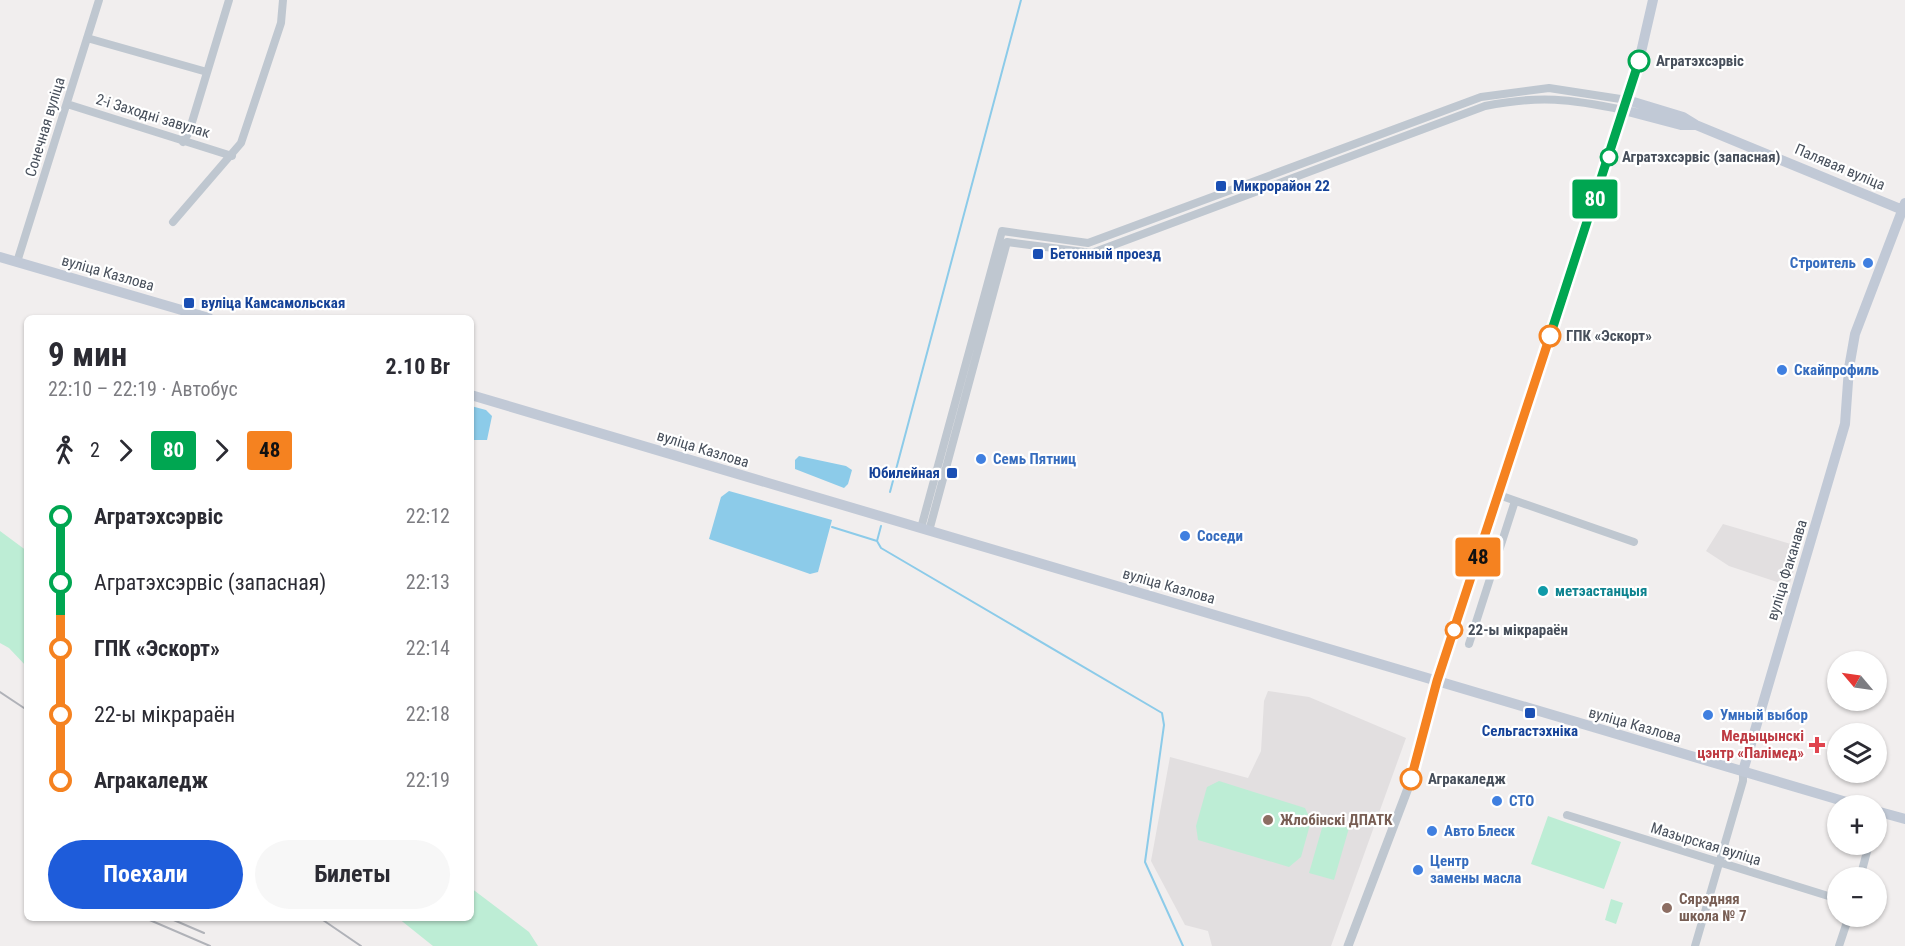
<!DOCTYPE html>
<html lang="ru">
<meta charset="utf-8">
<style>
body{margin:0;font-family:"Roboto Condensed",sans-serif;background:#f7f7f7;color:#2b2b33;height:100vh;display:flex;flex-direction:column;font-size:22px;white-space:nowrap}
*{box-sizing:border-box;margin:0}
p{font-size:20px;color:#7c7c81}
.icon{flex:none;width:33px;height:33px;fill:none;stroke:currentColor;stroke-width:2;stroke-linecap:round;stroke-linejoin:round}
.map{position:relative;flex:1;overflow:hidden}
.drawer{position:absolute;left:24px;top:315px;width:450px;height:606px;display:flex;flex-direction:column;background:#fff;border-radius:9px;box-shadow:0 2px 4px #0004}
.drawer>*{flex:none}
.badge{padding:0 12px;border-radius:4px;font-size:21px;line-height:39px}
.needle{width:39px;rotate:299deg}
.controls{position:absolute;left:1827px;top:651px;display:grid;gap:12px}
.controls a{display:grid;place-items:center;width:60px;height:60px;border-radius:50%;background:#fff;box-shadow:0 2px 4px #0004;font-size:30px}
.map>.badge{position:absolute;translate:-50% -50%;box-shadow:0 0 0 3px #fff}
.legs{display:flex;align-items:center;gap:9px;height:66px;padding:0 24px;font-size:20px}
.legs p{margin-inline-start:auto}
.overview{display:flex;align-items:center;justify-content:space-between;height:102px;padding:0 24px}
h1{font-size:33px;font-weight:700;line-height:45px}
.primary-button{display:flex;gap:12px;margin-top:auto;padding:12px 24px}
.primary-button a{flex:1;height:69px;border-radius:36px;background:#1e5cda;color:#fff;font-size:24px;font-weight:700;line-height:69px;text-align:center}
.primary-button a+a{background:#f7f7f7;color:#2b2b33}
ul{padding:0 24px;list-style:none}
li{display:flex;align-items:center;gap:21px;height:66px;font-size:22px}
li i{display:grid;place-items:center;width:9px;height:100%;margin:0 8px;background:currentColor}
li i::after{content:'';width:15px;height:15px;margin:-8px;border:4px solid;border-radius:50%;background:#fff}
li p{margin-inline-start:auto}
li:first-child i{background:linear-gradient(#0000 50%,currentColor 0)}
li:last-child i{background:linear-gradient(currentColor 50%,#0000 0)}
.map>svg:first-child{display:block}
.education{fill:#e2dfe0}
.green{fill:#bdedd5}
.water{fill:#8ccbe9}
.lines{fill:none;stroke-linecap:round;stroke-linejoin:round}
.stream{stroke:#8ccbe9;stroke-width:2}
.minor{stroke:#bfc7d0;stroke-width:8}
.tertiary{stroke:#bfc7d0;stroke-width:9}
.secondary{stroke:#c1c9d6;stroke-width:10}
.rail{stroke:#b0b2b8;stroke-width:2}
.line-1-casing{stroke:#fff;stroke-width:14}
.line-2-casing{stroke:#fff;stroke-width:14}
.line-1{stroke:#00a651;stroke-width:9}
.line-2{stroke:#f58220;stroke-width:9}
.stop-1-dot{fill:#fff;stroke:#00a651;stroke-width:3}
.transit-dot{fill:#1a4fb4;stroke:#fff;stroke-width:2}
.shop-dot{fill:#3f7fe0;stroke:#fff;stroke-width:2}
.stop-2-dot{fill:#fff;stroke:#f58220;stroke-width:3}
.culture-dot{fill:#0f9aa8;stroke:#fff;stroke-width:2}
.health-dot{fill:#e0444e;stroke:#fff;stroke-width:2}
.education-dot{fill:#8d6e63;stroke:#fff;stroke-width:2}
.labels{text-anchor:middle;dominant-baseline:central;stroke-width:4.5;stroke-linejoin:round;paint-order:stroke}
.stop-label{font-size:15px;font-weight:bold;fill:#474f5b;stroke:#fff;text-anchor:start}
.street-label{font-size:15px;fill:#474f5b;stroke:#fff}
.transit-label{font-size:15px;font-weight:bold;fill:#164399;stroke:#fff;text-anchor:start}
.shop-label{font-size:15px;font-weight:bold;fill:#366cbe;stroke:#fff;text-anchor:start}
.culture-label{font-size:15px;font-weight:bold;fill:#0d838f;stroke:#fff;text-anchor:start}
.health-label{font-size:15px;font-weight:bold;fill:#be3a42;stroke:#fff;text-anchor:end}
.education-label{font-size:15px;font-weight:bold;fill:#785e54;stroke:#fff;text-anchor:start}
</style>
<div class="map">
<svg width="1905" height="946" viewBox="0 0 1905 946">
<rect width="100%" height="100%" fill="#f1eeee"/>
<!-- education -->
<path class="education" d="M 1723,524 L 1801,547 L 1789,586 L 1729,566 L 1706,551 Z
M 1268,691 L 1309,697 L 1406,738 L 1331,946 L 1212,946 L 1208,931 L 1185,925 L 1151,861 L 1170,757 L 1248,778 L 1261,751 L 1264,701 Z"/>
<!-- green -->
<path class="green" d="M 0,531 L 27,551 L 27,667 L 9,648 L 0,643 Z
M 1219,781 L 1305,808 L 1311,821 L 1301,857 L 1289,867 L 1198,840 L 1196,826 L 1207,787 Z
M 1548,816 L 1621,842 L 1604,889 L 1531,864 Z
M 1324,821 L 1349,828 L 1334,880 L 1309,873 Z
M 471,888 L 529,932 L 538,946 L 433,946 L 398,918 L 471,918 Z
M 1611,899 L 1623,903 L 1616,924 L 1605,920 Z"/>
<!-- water -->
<path class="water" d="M 471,406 L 486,410 L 492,416 L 487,440 L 471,440 Z
M 799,456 L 846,466 L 852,470 L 848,484 L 844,488 L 795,469 L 795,460 Z
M 729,491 L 832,520 L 818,572 L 810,574 L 709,539 L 721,497 Z"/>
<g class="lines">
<!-- stream -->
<path class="stream" d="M 890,492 L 1021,0
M 881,526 L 877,541 L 881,548 L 1162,713 L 1164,725 L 1145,862 L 1183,946
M 832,527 L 877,541"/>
<!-- minor -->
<path class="minor" d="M 87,38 L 207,72
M 67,104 L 232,156
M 183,142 L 189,132 L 229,0
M 173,222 L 241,143 L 281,23 L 283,0
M 17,262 L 99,0
M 1499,495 L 1634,542
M 921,528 L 1002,231 L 1088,243 L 1481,97 L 1549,88 L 1627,100
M 929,531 L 1007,242 L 1092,253 L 1485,106 C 1540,95 1570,99 1624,110
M 1469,644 L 1515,501
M 1567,815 L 1838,899
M 1860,878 L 1869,844
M 1695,946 L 1743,781 L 1743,771
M 1839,946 L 1849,916"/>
<!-- tertiary -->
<path class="tertiary" d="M 1348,946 L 1410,783 L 1437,681"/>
<!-- secondary -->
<path class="secondary" d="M 1627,100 L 1683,117 L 1696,125 L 1905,211
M 1624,110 L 1681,125 L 1696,125
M 0,257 L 209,318
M 471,395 L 1860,806
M 1437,681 L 1619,128 L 1639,61 L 1653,0
M 1743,771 L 1845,424 L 1849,368 L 1855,334 L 1905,203
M 1876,811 L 1905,819"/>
<!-- rail -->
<path class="rail" d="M 0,692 L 27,710
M 145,918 L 210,946
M 169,918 L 204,933
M 320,918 L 361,946"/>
</g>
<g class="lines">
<defs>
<path id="line-1" d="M 1550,336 L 1639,61"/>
<path id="line-2" d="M 1411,779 L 1437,681 L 1550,336"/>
</defs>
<!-- line-1 casing -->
<use href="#line-1" class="line-1-casing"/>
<!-- line-2 casing -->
<use href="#line-2" class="line-2-casing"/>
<!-- line-1 -->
<use href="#line-1" class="line-1"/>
<!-- line-2 -->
<use href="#line-2" class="line-2"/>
</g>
<!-- markers -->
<g class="stop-1-dot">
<circle cx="1639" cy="61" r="10"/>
<circle cx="1609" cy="157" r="8"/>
</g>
<g class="transit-dot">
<rect x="1215" y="180" width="12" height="12" rx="3"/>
<rect x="1032" y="248" width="12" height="12" rx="3"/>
<rect x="183" y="297" width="12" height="12" rx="3"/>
<rect x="946" y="467" width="12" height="12" rx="3"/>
<rect x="1524" y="707" width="12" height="12" rx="3"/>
</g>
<g class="shop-dot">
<circle cx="1868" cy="263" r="6"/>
<circle cx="1782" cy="370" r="6"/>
<circle cx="981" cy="459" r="6"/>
<circle cx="1185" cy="536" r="6"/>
<circle cx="1708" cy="715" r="6"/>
<circle cx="1497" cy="801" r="6"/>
<circle cx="1432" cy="831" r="6"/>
<circle cx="1418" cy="870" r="6"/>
</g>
<g class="stop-2-dot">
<circle cx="1550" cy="336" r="10"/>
<circle cx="1454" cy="630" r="8"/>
<circle cx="1411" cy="779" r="10"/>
</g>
<circle class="culture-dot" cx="1543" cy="591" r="6"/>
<path class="health-dot" d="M1814 736h6v6h6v6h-6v6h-6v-6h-6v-6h6z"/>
<g class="education-dot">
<circle cx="1268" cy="820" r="6"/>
<circle cx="1667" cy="908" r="6"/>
</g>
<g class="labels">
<!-- stop labels -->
<g class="stop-label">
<text x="1656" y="61">Агратэхсэрвіс</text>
<text x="1622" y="157">Агратэхсэрвіс (запасная)</text>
<text x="1566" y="336">ГПК «Эскорт»</text>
<text x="1468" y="630">22-ы мікрараён</text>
<text x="1428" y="779">Агракаледж</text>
</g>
<!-- street labels -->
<g class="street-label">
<text transform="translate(153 116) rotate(17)">2-і Заходні завулак</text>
<text transform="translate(45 127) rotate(-73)">Сонечная вуліца</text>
<text transform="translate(1840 167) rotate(23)">Палявая вуліца</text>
<text transform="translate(108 273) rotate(16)">вуліца Казлова</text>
<text transform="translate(703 449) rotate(17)">вуліца Казлова</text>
<text transform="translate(1787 570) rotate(-73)">вуліца Факанава</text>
<text transform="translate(1169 586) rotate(16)">вуліца Казлова</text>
<text transform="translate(1635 725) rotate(16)">вуліца Казлова</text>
<text transform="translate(1706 844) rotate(17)">Мазырская вуліца</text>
</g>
<!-- transit labels -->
<g class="transit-label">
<text x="1233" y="186">Микрорайон 22</text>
<text x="1050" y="254">Бетонный проезд</text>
<text x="201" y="303">вуліца Камсамольская</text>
<text x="940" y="473" text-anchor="end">Юбилейная</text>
<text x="1530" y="731" text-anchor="middle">Сельгастэхніка</text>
</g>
<!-- shop labels -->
<g class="shop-label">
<text x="1856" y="263" text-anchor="end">Строитель</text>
<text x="1794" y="370">Скайпрофиль</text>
<text x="993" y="459">Семь Пятниц</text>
<text x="1197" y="536">Соседи</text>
<text x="1720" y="715">Умный выбор</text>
<text x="1509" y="801">СТО</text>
<text x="1444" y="831">Авто Блеск</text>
<text x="1430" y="861">Центр<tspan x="1430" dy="17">замены масла</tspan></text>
</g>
<!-- culture labels -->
<g class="culture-label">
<text x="1555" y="591">метэастанцыя</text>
</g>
<!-- health labels -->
<g class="health-label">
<text x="1804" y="736">Медыцынскі<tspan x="1804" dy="17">цэнтр «Палімед»</tspan></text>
</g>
<!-- education labels -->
<g class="education-label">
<text x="1280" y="820">Жлобінскі ДПАТК</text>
<text x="1679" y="899">Сярэдняя<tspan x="1679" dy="17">школа № 7</tspan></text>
</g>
</g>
</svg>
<div class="controls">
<a><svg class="needle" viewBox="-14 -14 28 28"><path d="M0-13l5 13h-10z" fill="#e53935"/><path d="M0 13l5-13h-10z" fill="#7c7c81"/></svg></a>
<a><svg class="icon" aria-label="layers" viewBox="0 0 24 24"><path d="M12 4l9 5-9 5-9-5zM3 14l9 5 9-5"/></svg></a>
<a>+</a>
<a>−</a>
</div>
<b class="badge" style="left:1595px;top:199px;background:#00a651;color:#fff">80</b>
<b class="badge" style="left:1478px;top:557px;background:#f58220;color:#111">48</b>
<section class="drawer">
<div class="overview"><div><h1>9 мин</h1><p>22:10 – 22:19 · Автобус</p></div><b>2.10 Br</b></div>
<div class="legs"><svg class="icon" aria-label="walk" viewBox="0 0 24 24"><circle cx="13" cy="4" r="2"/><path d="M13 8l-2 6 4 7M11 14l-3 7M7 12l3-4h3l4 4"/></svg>2<svg class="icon" aria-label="forward" viewBox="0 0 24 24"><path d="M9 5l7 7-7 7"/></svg><b class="badge" style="background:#00a651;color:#fff">80</b><svg class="icon" aria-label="forward" viewBox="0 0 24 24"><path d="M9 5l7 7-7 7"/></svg><b class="badge" style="background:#f58220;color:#111">48</b></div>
<ul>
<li><i style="color:#00a651"></i><b>Агратэхсэрвіс</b><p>22:12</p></li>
<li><i style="color:#00a651"></i><span>Агратэхсэрвіс (запасная)</span><p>22:13</p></li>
<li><i style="color:#f58220"></i><b>ГПК «Эскорт»</b><p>22:14</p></li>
<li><i style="color:#f58220"></i><span>22-ы мікрараён</span><p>22:18</p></li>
<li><i style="color:#f58220"></i><b>Агракаледж</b><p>22:19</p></li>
</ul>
<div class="primary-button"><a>Поехали</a><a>Билеты</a></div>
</section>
</div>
